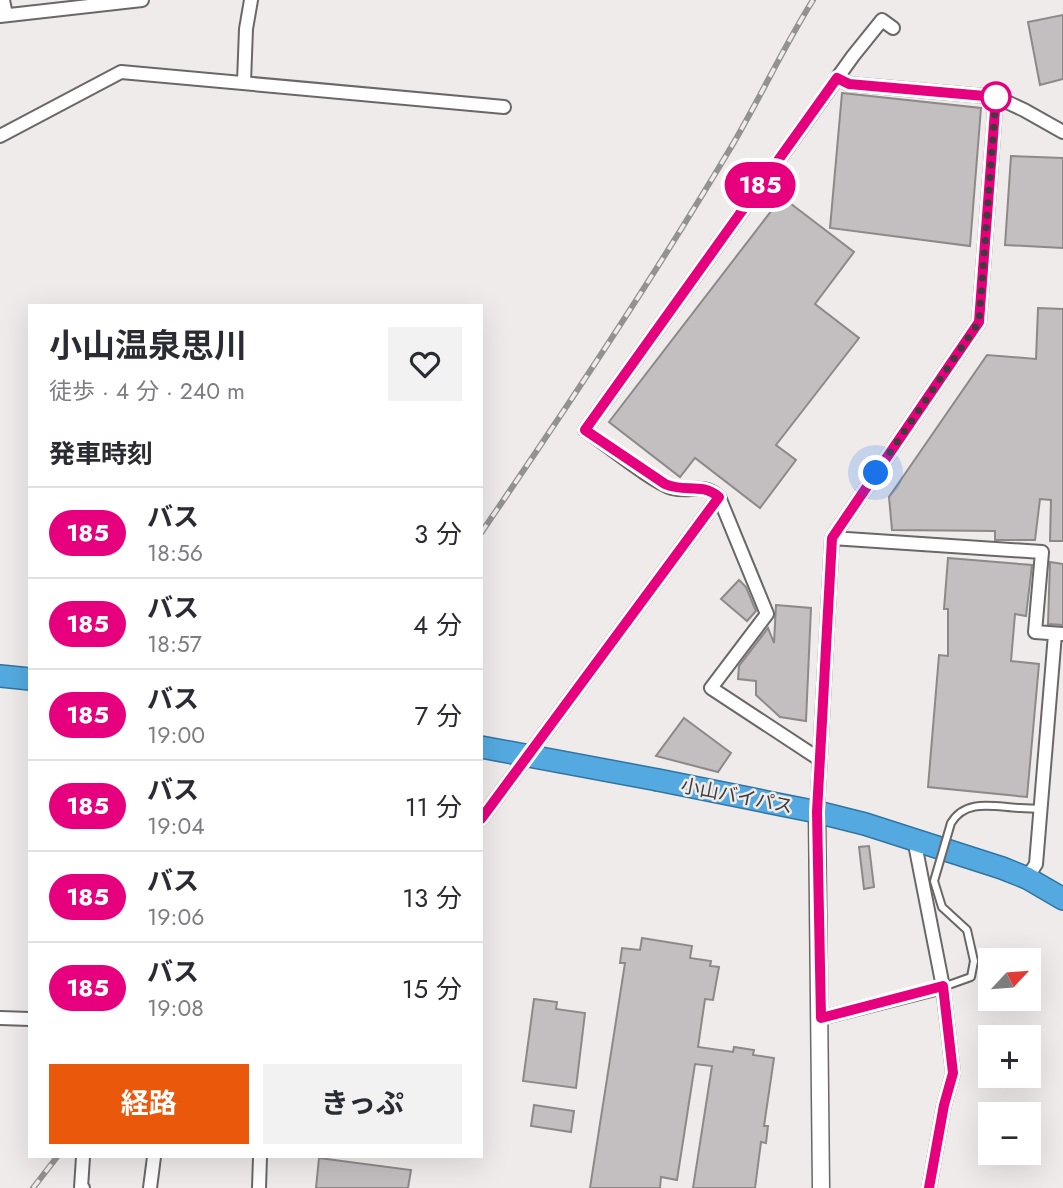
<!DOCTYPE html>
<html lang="ja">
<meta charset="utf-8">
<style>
body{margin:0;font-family:Jost,"Noto Sans JP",sans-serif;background:#f2f2f3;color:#2b2b33;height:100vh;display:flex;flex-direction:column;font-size:26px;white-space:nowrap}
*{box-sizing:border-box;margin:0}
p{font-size:23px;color:#7c7c81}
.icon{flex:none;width:38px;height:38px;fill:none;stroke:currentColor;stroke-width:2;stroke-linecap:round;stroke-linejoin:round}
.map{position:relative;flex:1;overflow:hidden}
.sheet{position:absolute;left:28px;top:304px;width:455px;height:854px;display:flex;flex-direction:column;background:#fff;border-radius:0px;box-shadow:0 7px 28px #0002}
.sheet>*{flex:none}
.badge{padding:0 14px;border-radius:23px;font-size:24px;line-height:46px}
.needle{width:46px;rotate:64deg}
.fabs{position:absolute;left:978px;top:948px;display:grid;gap:14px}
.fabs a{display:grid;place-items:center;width:63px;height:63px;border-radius:0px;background:#fff;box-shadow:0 7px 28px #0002;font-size:35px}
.you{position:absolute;width:35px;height:35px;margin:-18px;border:5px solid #fff;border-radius:50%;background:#1a73e8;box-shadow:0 0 0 10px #1a73e833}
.map>.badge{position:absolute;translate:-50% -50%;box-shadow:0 0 0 4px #fff}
h2{padding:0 21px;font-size:26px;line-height:63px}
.round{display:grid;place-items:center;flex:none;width:74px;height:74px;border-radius:0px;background:#f2f2f3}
.overview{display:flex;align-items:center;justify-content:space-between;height:119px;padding:0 21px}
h1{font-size:33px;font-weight:700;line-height:52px}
.button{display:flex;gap:14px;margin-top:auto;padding:14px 21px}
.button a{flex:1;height:80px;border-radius:0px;background:#ea580c;color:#fff;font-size:28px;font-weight:700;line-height:80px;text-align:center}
.button a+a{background:#f2f2f3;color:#2b2b33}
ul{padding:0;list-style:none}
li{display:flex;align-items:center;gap:21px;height:91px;padding:0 21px;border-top:2px solid #e1e1e2}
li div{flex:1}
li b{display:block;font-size:26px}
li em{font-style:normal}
li .badge{min-width:77px;font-weight:700;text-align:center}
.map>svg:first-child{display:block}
.building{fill:#c3bebf;stroke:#8d8989;stroke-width:2}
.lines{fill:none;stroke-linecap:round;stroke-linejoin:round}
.service-casing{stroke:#6b6767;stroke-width:10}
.minor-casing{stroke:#6b6767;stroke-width:16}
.tertiary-casing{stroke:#6b6767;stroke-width:19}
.trunk-casing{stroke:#3075a2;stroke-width:24}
.service{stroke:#fff;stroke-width:6}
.minor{stroke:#fff;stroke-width:12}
.tertiary{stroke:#fff;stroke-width:16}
.trunk{stroke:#54aae0;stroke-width:21}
.rail-casing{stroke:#949191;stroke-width:6}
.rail{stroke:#f0ebeb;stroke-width:3.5;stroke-dasharray:10;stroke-linecap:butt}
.service-bridge-casing{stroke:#6b6767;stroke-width:10;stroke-linecap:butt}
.trunk-bridge-casing{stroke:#3075a2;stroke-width:24;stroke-linecap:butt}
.service-bridge{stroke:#fff;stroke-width:6}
.trunk-bridge{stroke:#54aae0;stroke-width:21}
.line-casing{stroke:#fff;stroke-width:16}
.line{stroke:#e6007e;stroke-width:10}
.walk{stroke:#3e3c3c;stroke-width:7;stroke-dasharray:0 12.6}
.stop-dot{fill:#fff;stroke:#e6007e;stroke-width:3.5}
.labels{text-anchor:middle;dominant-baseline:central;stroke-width:5;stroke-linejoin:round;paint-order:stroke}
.street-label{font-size:19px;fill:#3e3c3c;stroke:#f0ebeb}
</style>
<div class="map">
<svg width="1063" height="1188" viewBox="0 0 1063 1188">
<rect width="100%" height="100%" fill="#f0ebeb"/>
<!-- building -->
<path class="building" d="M 1063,15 L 1063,79 L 1040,85 L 1028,22 Z
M 842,93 L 981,108 L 970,246 L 830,228 Z
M 1011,156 L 1063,158 L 1063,248 L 1005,245 Z
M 782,197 L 854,252 L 815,304 L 859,338 L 776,445 L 796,460 L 760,508 L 695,458 L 680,477 L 609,422 Z
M 1038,308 L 1063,309 L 1063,541 L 1050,541 L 1051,500 L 1040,499 L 1035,540 L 995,540 L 995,531 L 892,530 L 889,497 L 987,355 L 1036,359 Z
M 948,558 L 1032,565 L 1026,616 L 1015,614 L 1011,661 L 1039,664 L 1027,797 L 928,787 L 939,655 L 948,656 L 948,609 L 944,609 Z
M 1050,562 L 1063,564 L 1063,625 L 1048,624 Z
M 739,580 L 746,587 L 756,611 L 747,621 L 721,599 Z
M 776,605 L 811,608 L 806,721 L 780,717 L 756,695 L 756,681 L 738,679 L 739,666 L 768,628 L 774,643 Z
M 684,718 L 731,753 L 718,772 L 656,756 Z
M 869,846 L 874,887 L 864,889 L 859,847 Z
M 642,938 L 692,946 L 690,958 L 711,961 L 710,966 L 719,967 L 713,1000 L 705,999 L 698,1047 L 733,1052 L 734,1047 L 754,1050 L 753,1055 L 774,1058 L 764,1126 L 768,1126 L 766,1143 L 761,1142 L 755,1188 L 693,1188 L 712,1066 L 695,1064 L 677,1180 L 661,1177 L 660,1188 L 590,1188 L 625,963 L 620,963 L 622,948 L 640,950 Z
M 534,999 L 557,1002 L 556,1009 L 585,1013 L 576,1088 L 523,1081 Z
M 534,1105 L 574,1111 L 571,1132 L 531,1126 Z
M 319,1158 L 411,1170 L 408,1188 L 316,1188 Z"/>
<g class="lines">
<defs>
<path id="service" d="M 1020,808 L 1041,809
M 943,987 L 971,977 L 974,961"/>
<path id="minor" d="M 3,0 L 6,15
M 0,16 L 142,0
M 837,78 L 849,84 L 996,97 L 1024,110 L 1063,132
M 244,82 L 246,29 L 251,0
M 0,136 L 121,72 L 504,107
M 832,538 L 1042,552 L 1035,632 L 1063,634
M 819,759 L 711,688 L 767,614 L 719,497 C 702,482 692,493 672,488 C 652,482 605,443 585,430 L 853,56 L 882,20 L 893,28
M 817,812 L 832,538 L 979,322 L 996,97
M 481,819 L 719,497
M 914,839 L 943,987 L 953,1073 L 944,1105 L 929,1188
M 1027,878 L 1036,864 L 1055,634
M 0,1018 L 30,1019
M 821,1018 L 943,987
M 83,1157 L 81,1188 L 83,1188
M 150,1188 L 154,1157
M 259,1188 L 260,1157"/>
<path id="tertiary" d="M 817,812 L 821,1188"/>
<path id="trunk" d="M 0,676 L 30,679
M 658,780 L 817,812 L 865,824 L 1002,868 L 1027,878 L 1063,899"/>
</defs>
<!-- service casing -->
<use href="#service" class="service-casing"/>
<!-- minor casing -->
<use href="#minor" class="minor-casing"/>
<!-- tertiary casing -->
<use href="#tertiary" class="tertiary-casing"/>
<!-- trunk casing -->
<use href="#trunk" class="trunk-casing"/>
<!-- service -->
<use href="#service" class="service"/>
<!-- minor -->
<use href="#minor" class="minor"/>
<!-- tertiary -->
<use href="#tertiary" class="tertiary"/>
<!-- trunk -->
<use href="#trunk" class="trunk"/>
<defs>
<path id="rail" d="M 481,533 C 567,407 652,280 730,149 C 759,100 783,48 813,0
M 33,1188 L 57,1157"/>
</defs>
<!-- rail casing -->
<use href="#rail" class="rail-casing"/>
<!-- rail -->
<use href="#rail" class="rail"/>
<defs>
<path id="service-bridge" d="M 974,961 L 967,930 L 942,907 L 934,881 L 951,823 C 966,798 994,807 1020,808"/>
<path id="trunk-bridge" d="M 481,747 L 658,780"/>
</defs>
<!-- service-bridge casing -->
<use href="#service-bridge" class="service-bridge-casing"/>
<!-- trunk-bridge casing -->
<use href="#trunk-bridge" class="trunk-bridge-casing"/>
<!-- service-bridge -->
<use href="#service-bridge" class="service-bridge"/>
<!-- trunk-bridge -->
<use href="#trunk-bridge" class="trunk-bridge"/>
</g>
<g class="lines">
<defs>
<path id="line" d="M 481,819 L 719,497 C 701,482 685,493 665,484 L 585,430 L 837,78 L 849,84 L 996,97 L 979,322 L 832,538 L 817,812 L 821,1018 L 943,986 L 953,1073 L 944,1105 L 929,1188"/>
</defs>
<!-- line casing -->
<use href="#line" class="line-casing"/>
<!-- line -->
<use href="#line" class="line"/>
<!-- walk -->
<path class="walk" d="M 876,473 L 979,322 L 996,97"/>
</g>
<!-- markers -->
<circle class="stop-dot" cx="996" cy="97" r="14"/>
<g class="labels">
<!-- street labels -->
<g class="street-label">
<text transform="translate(737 796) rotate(11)">小山バイパス</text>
</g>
</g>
</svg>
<div class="fabs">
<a><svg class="needle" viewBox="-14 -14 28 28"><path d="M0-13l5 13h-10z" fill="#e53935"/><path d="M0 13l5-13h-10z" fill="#7c7c81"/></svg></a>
<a>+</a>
<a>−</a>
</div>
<div class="you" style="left:876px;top:473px"></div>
<b class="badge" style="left:760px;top:185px;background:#e6007e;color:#fff">185</b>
<section class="sheet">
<div class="overview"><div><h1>小山温泉思川</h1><p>徒歩 · 4 分 · 240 m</p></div><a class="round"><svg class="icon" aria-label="heart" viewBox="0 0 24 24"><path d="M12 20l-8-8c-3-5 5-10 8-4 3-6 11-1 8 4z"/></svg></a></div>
<h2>発車時刻</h2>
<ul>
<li><span class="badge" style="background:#e6007e;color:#fff">185</span><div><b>バス</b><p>18:56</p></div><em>3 分</em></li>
<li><span class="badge" style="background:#e6007e;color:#fff">185</span><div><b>バス</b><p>18:57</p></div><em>4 分</em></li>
<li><span class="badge" style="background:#e6007e;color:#fff">185</span><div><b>バス</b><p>19:00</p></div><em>7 分</em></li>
<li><span class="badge" style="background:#e6007e;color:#fff">185</span><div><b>バス</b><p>19:04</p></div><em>11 分</em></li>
<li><span class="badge" style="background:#e6007e;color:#fff">185</span><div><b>バス</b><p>19:06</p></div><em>13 分</em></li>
<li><span class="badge" style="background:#e6007e;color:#fff">185</span><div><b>バス</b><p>19:08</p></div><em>15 分</em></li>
</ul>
<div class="button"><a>経路</a><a>きっぷ</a></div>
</section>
</div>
